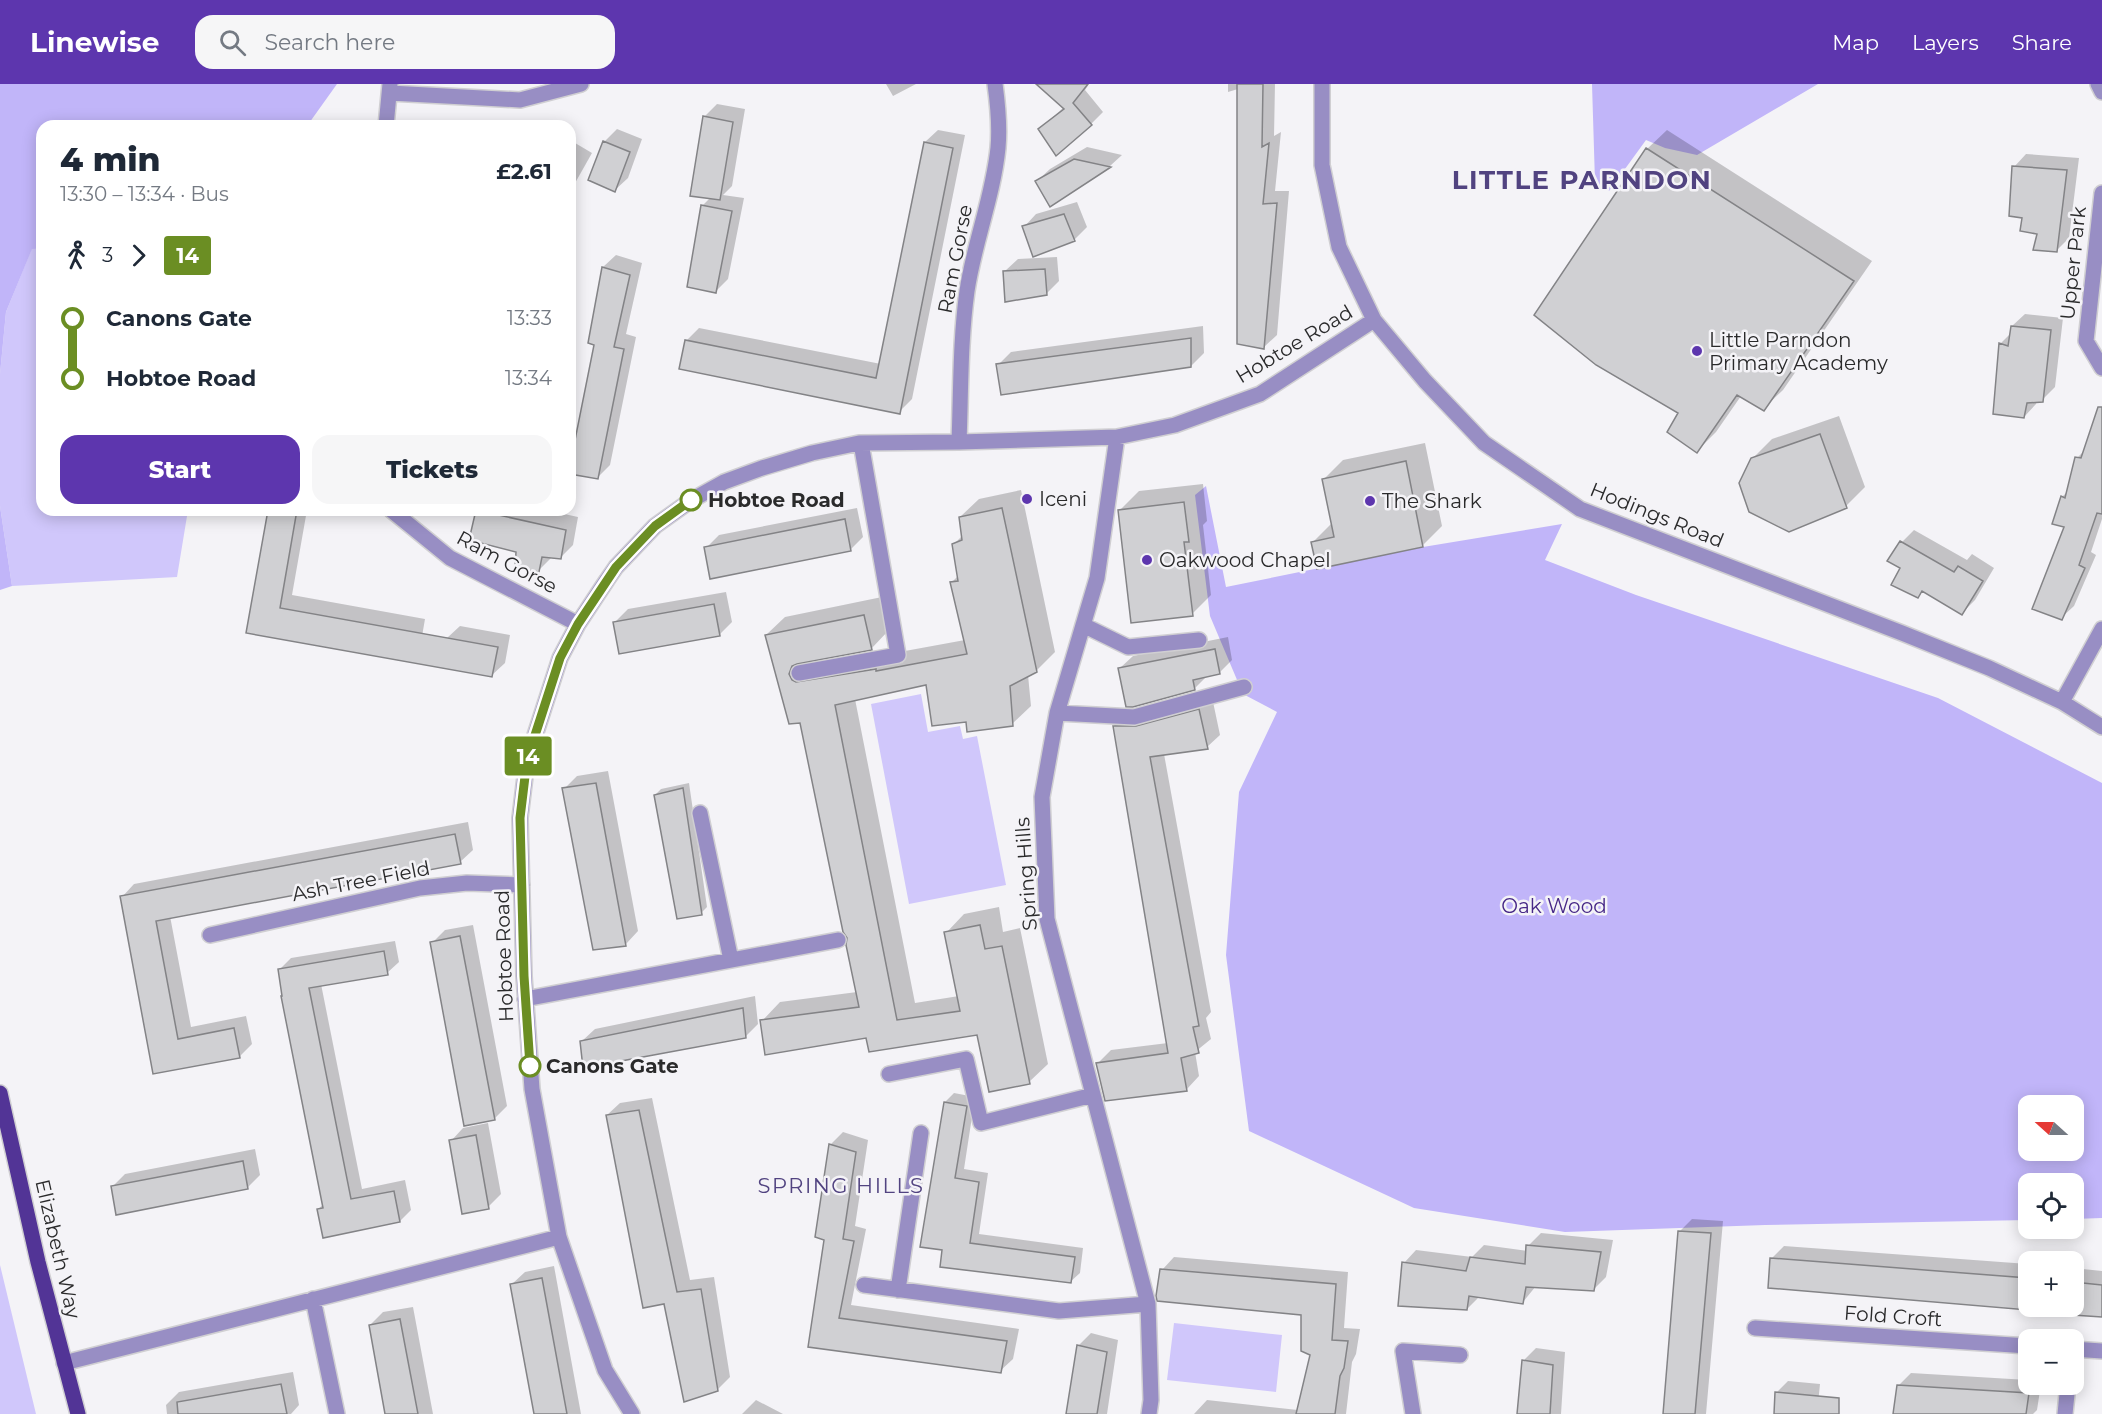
<!DOCTYPE html>
<meta charset="utf-8">
<style>
body{margin:0;font-family:Montserrat,sans-serif;background:#f6f6f7;color:#1f2937;height:100vh;display:flex;flex-direction:column;font-size:22px;white-space:nowrap}
*{box-sizing:border-box;margin:0}
p{font-size:20px;color:#747a83}
.icon{flex:none;width:33px;height:33px;fill:none;stroke:currentColor;stroke-width:2;stroke-linecap:round;stroke-linejoin:round}
.map{position:relative;flex:1;overflow:hidden}
.panel{position:absolute;left:36px;top:36px;width:540px;height:396px;display:flex;flex-direction:column;background:#fff;border-radius:18px;box-shadow:0 3px 15px #0003}
.panel>*{flex:none}
.badge{padding:0 12px;border-radius:4px;font-size:21px;line-height:39px}
.needle{width:39px;rotate:291deg}
.controls{position:absolute;left:2018px;top:1011px;display:grid;gap:12px}
.controls a{display:grid;place-items:center;width:66px;height:66px;border-radius:12px;background:#fff;box-shadow:0 3px 15px #0003;font-size:30px}
.map>.badge{position:absolute;translate:-50% -50%;box-shadow:0 0 0 3px #fff}
.legs{display:flex;align-items:center;gap:9px;height:66px;padding:0 24px;font-size:20px}
.legs p{margin-inline-start:auto}
.headline{display:flex;align-items:center;justify-content:space-between;height:102px;padding:0 24px}
h1{font-size:33px;font-weight:800;line-height:45px}
.cta{display:flex;gap:12px;margin-top:auto;padding:12px 24px}
.cta a{flex:1;height:69px;border-radius:18px;background:#5d36ae;color:#fff;font-size:24px;font-weight:800;line-height:69px;text-align:center}
.cta a+a{background:#f6f6f7;color:#1f2937}
ul{padding:0 24px;list-style:none}
li{display:flex;align-items:center;gap:21px;height:60px;font-size:22px}
li i{display:grid;place-items:center;width:9px;height:100%;margin:0 8px;background:currentColor}
li i::after{content:'';width:15px;height:15px;margin:-8px;border:4px solid;border-radius:50%;background:#fff}
li p{margin-inline-start:auto}
li:first-child i{background:linear-gradient(#0000 50%,currentColor 0)}
li:last-child i{background:linear-gradient(currentColor 50%,#0000 0)}
header{display:flex;align-items:center;gap:36px;box-sizing:border-box;height:84px;padding:0 30px;background:#5d36ae;color:#fff}
header strong{font-size:28px}
nav{display:flex;gap:33px;margin-inline-start:auto;font-size:21px}
.search{width:420px;height:54px;background:#f6f6f7;display:flex;align-items:center;gap:15px;box-sizing:border-box;padding:0 21px;border-radius:18px;color:#747a83;font-size:22px}
.map>svg:first-child{display:block}
.green{fill:#d0c7fb}
.forest{fill:#c1b5f9;fill-rule:evenodd}
.shadow{fill:#0003}
.building{fill:#d0d0d3;stroke:#838386;stroke-width:1.5}
.lines{fill:none;stroke-linecap:round;stroke-linejoin:round}
.minor-casing{stroke:#d0cfd2;stroke-width:18}
.major-casing{stroke:#d0cfd2;stroke-width:18}
.minor{stroke:#988ec4;stroke-width:15}
.major{stroke:#523496;stroke-width:15}
.line-1-casing{stroke:#fff;stroke-width:14}
.line-1{stroke:#6b8e23;stroke-width:9}
.poi-dot{fill:#5d36ae;stroke:#f4f3f7;stroke-width:2}
.stop-1-dot{fill:#fff;stroke:#6b8e23;stroke-width:3}
.labels{text-anchor:middle;dominant-baseline:central;stroke-width:5;stroke-linejoin:round;paint-order:stroke}
.street-label{font-size:20px;fill:#2a2a2b;stroke:#f4f3f7}
.poi-label{font-size:20px;fill:#2a2a2b;stroke:#f4f3f7;text-anchor:start}
.stop-label{font-size:20px;font-weight:bold;fill:#2a2a2b;stroke:#f4f3f7;text-anchor:start}
.park-label{font-size:20px;fill:#472887;stroke:#f4f3f7}
.neighbourhood-label{font-size:21px;letter-spacing:1.5px;fill:#514380;stroke:#f4f3f7}
.district-label{font-size:26px;font-weight:bold;letter-spacing:1.5px;fill:#514380;stroke:#f4f3f7}
</style>
<header>
<strong>Linewise</strong>
<div class="search"><svg class="icon" aria-label="search" viewBox="0 0 24 24"><circle cx="10" cy="10" r="6"/><path d="M15 15l6 6"/></svg>Search here</div>
<nav><a>Map</a><a>Layers</a><a>Share</a></nav>
</header>
<div class="map">
<svg width="2102" height="1330" viewBox="0 0 2102 1330">
<rect width="100%" height="100%" fill="#f4f3f7"/>
<!-- green -->
<path class="green" d="M 32,164 L 42,164 L 42,426 L 188,426 L 177,493 L 12,502 L 0,422 L 0,290 L 6,228 Z
M 921,610 L 928,648 L 960,642 L 963,655 L 977,652 L 1006,801 L 909,820 L 871,620 Z
M 0,1181 L 36,1330 L 0,1330 Z
M 1174,1239 L 1282,1251 L 1276,1308 L 1167,1296 Z"/>
<!-- forest -->
<path class="forest" d="M 0,0 L 337,0 L 307,42 L 42,42 L 42,164 L 32,165 L 6,228 L 0,290 Z
M 1592,0 L 1818,0 L 1697,71 L 1665,64 L 1646,56 L 1609,107 L 1595,98 Z
M 1206,402 L 1226,503 L 1423,463 L 1562,440 L 1545,476 L 1636,511 L 1938,614 L 2102,699 L 2102,1134 L 2073,1135 L 2073,1100 L 2028,1100 L 2028,1136 L 1765,1141 L 1565,1148 L 1414,1124 L 1249,1047 L 1226,871 L 1239,708 L 1277,628 L 1243,610 L 1210,532 L 1195,411 ZM 2028,1022 L 2073,1022 L 2073,1066 L 2028,1066 Z
M 0,422 L 12,502 L 0,506 Z"/>
<!-- shadow -->
<path class="shadow" d="M 886,0 L 916,0 L 893,12 Z
M 1039,0 L 1089,0 L 1085,6 L 1103,28 L 1091,40 L 1040,45 L 1064,23 Z
M 1228,0 L 1275,0 L 1274,52 L 1281,48 L 1275,107 L 1289,107 L 1277,251 L 1264,263 L 1238,5 L 1228,8 Z
M 717,20 L 745,25 L 732,102 L 723,111 L 744,114 L 728,195 L 715,208 L 702,122 L 711,113 L 704,33 Z
M 617,45 L 642,55 L 628,94 L 615,106 L 604,58 Z
M 938,46 L 965,51 L 912,315 L 899,328 L 686,257 L 699,244 L 881,280 L 925,58 Z
M 1667,46 L 1872,177 L 1783,306 L 1763,325 L 1741,312 L 1716,348 L 1697,367 L 1647,65 Z
M 570,56 L 592,69 L 570,108 Z
M 1087,63 L 1122,71 L 1110,82 L 1050,121 L 1037,97 L 1050,85 Z
M 2026,70 L 2079,74 L 2069,154 L 2056,167 L 2024,133 L 2014,83 Z
M 1077,118 L 1087,143 L 1074,156 L 1024,143 L 1036,130 Z
M 616,171 L 642,179 L 626,250 L 636,253 L 610,381 L 597,394 L 570,388 L 596,260 L 603,183 Z
M 1057,173 L 1059,197 L 1046,210 L 1005,187 L 1018,175 Z
M 2025,230 L 2063,234 L 2055,303 L 2042,316 L 2037,317 L 2036,320 L 2024,333 L 2000,260 L 2011,249 L 2012,242 Z
M 1203,242 L 1204,269 L 1191,282 L 998,281 L 1011,268 Z
M 1839,332 L 1865,403 L 1846,422 L 1752,375 L 1772,355 Z
M 2102,333 L 2102,435 L 2091,468 L 2096,471 L 2074,522 L 2061,534 L 2066,442 L 2062,413 L 2068,407 L 2077,374 L 2085,366 Z
M 1425,359 L 1442,442 L 1422,462 L 1313,458 L 1333,438 L 1324,395 L 1343,376 Z
M 1203,400 L 1207,437 L 1203,441 L 1211,511 L 1192,530 L 1120,426 L 1139,407 Z
M 1021,406 L 1055,568 L 1036,587 L 1028,591 L 1031,622 L 1012,640 L 967,637 L 928,600 L 855,615 L 915,919 L 959,912 L 946,849 L 964,830 L 999,823 L 1003,848 L 1020,844 L 1048,980 L 1029,998 L 978,949 L 868,952 L 762,937 L 780,918 L 857,908 L 849,853 L 801,637 L 766,551 L 785,533 L 882,513 L 889,546 L 871,565 L 808,576 L 815,581 L 894,569 L 965,556 L 951,499 L 959,491 L 953,461 L 963,451 L 960,433 L 979,415 Z
M 857,424 L 863,453 L 850,466 L 706,464 L 719,451 Z
M 269,426 L 307,426 L 292,511 L 425,535 L 420,564 L 248,547 Z
M 477,426 L 546,426 L 578,433 L 573,461 L 560,474 L 552,473 L 539,486 Z
M 1914,446 L 1967,476 L 1972,470 L 1994,484 L 1975,516 L 1962,529 L 1923,506 L 1918,512 L 1902,483 L 1902,458 Z
M 726,508 L 732,538 L 719,551 L 615,538 L 628,525 Z
M 460,542 L 510,551 L 505,579 L 492,591 L 447,554 Z
M 1228,553 L 1232,576 L 1219,589 L 1208,591 L 1194,605 L 1120,584 L 1133,572 Z
M 1212,613 L 1220,651 L 1207,663 L 1164,670 L 1211,928 L 1206,934 L 1211,955 L 1195,968 L 1199,992 L 1187,1005 L 1098,979 L 1111,966 L 1168,959 L 1114,642 L 1127,630 Z
M 608,687 L 638,847 L 626,860 L 594,864 L 564,705 L 577,692 Z
M 689,699 L 707,823 L 701,829 L 655,711 L 661,705 Z
M 468,738 L 473,766 L 460,778 L 170,832 L 191,943 L 246,932 L 252,960 L 239,973 L 154,989 L 122,813 L 134,800 Z
M 473,841 L 507,1022 L 494,1035 L 432,859 L 445,846 Z
M 395,857 L 399,878 L 387,889 L 321,900 L 362,1105 L 405,1096 L 411,1126 L 400,1137 L 318,1125 L 324,1120 L 280,885 L 291,874 Z
M 755,912 L 758,940 L 745,953 L 582,957 L 595,945 Z
M 954,1009 L 975,1013 L 964,1085 L 988,1089 L 979,1150 L 1083,1164 L 1080,1189 L 1070,1198 L 944,1165 L 945,1018 Z
M 652,1014 L 690,1196 L 714,1193 L 730,1293 L 717,1306 L 665,1218 L 607,1031 L 620,1019 Z
M 488,1039 L 501,1110 L 488,1123 L 451,1057 L 463,1044 Z
M 843,1048 L 868,1056 L 855,1142 L 866,1145 L 851,1221 L 1019,1245 L 1013,1275 L 1000,1287 L 810,1262 L 825,1155 L 830,1061 Z
M 255,1065 L 260,1091 L 247,1104 L 112,1103 L 125,1090 Z
M 1692,1135 L 1723,1137 L 1706,1330 L 1664,1330 L 1680,1147 Z
M 1541,1149 L 1613,1156 L 1606,1193 L 1593,1206 L 1536,1202 L 1523,1218 L 1480,1212 L 1467,1225 L 1404,1179 L 1416,1166 L 1472,1173 L 1484,1161 L 1528,1167 L 1528,1162 Z
M 1784,1162 L 2028,1180 L 2028,1222 L 2073,1222 L 2073,1184 L 2102,1187 L 2102,1231 L 1769,1202 L 1771,1175 Z
M 1174,1173 L 1348,1188 L 1344,1244 L 1360,1245 L 1356,1270 L 1352,1278 L 1346,1330 L 1194,1330 L 1207,1316 L 1298,1326 L 1311,1270 L 1302,1229 L 1162,1186 Z
M 554,1182 L 581,1330 L 536,1330 L 512,1200 L 525,1188 Z
M 413,1223 L 433,1330 L 387,1330 L 370,1241 L 383,1228 Z
M 1091,1249 L 1118,1256 L 1107,1330 L 1068,1330 L 1078,1262 Z
M 1536,1264 L 1565,1268 L 1561,1330 L 1518,1330 L 1523,1277 Z
M 293,1288 L 299,1321 L 291,1330 L 167,1330 L 166,1321 L 179,1308 Z
M 1911,1289 L 2028,1296 L 2028,1300 L 2041,1300 L 2037,1326 L 2033,1330 L 1894,1330 L 1898,1302 Z
M 1788,1297 L 1820,1300 L 1817,1330 L 1775,1330 L 1777,1308 Z
M 756,1316 L 783,1330 L 742,1330 Z"/>
<!-- building -->
<path class="building" d="M 1036,0 L 1088,0 L 1073,19 L 1092,41 L 1056,72 L 1038,45 L 1064,25 Z
M 1237,0 L 1263,0 L 1262,63 L 1269,59 L 1263,120 L 1277,119 L 1264,265 L 1237,260 Z
M 703,32 L 733,38 L 720,116 L 690,112 Z
M 603,57 L 630,68 L 615,108 L 588,96 Z
M 924,58 L 953,64 L 900,330 L 679,285 L 685,256 L 876,294 Z
M 1646,64 L 1854,197 L 1764,327 L 1737,311 L 1697,369 L 1667,348 L 1678,329 L 1596,281 L 1534,231 Z
M 1074,75 L 1111,83 L 1050,123 L 1035,97 Z
M 2012,82 L 2067,86 L 2057,168 L 2033,166 L 2037,150 L 2020,147 L 2022,134 L 2009,132 Z
M 701,121 L 732,127 L 716,209 L 687,203 Z
M 1064,130 L 1075,157 L 1033,173 L 1022,142 Z
M 602,183 L 630,191 L 614,263 L 624,265 L 598,395 L 570,390 L 570,381 L 594,261 L 588,259 Z
M 1045,185 L 1047,211 L 1005,218 L 1003,187 Z
M 2011,242 L 2051,246 L 2043,318 L 2027,319 L 2024,334 L 1993,330 L 1999,259 L 2008,262 Z
M 1191,254 L 1191,283 L 1001,311 L 996,280 Z
M 2098,323 L 2102,323 L 2102,430 L 2097,429 L 2079,481 L 2085,484 L 2062,536 L 2032,525 L 2064,443 L 2052,440 L 2061,412 L 2065,414 L 2075,373 L 2081,374 Z
M 1820,350 L 1847,424 L 1789,448 L 1749,428 L 1739,399 L 1751,374 Z
M 1406,377 L 1423,463 L 1317,485 L 1311,458 L 1334,453 L 1322,395 Z
M 1184,418 L 1189,458 L 1184,458 L 1193,532 L 1131,539 L 1118,426 Z
M 1002,424 L 1037,588 L 1010,602 L 1013,642 L 967,648 L 966,638 L 932,642 L 926,601 L 835,621 L 897,936 L 960,927 L 944,848 L 980,841 L 985,865 L 1002,862 L 1030,1000 L 989,1008 L 977,951 L 869,968 L 866,954 L 765,971 L 760,936 L 859,923 L 846,861 L 847,854 L 843,848 L 800,639 L 789,640 L 765,551 L 864,531 L 872,566 L 797,580 L 792,582 L 789,590 L 792,596 L 796,598 L 876,585 L 876,587 L 967,570 L 950,498 L 958,497 L 952,460 L 962,456 L 959,433 Z
M 268,426 L 297,426 L 280,524 L 498,563 L 492,593 L 246,549 Z
M 476,426 L 566,446 L 561,475 L 542,473 L 539,488 L 515,484 L 516,468 L 469,456 Z
M 845,435 L 851,467 L 710,495 L 704,463 Z
M 1900,457 L 1954,488 L 1958,482 L 1983,497 L 1962,531 L 1922,507 L 1918,514 L 1891,501 L 1900,484 L 1887,477 Z
M 714,520 L 720,552 L 619,570 L 613,538 Z
M 1215,565 L 1220,590 L 1193,596 L 1195,606 L 1133,623 L 1126,623 L 1118,584 Z
M 1199,625 L 1208,665 L 1150,673 L 1199,942 L 1193,943 L 1199,969 L 1181,974 L 1187,1007 L 1105,1017 L 1096,979 L 1168,969 L 1113,642 L 1136,642 Z
M 596,699 L 626,862 L 593,866 L 562,704 Z
M 683,704 L 702,831 L 677,835 L 654,711 Z
M 455,750 L 461,780 L 156,837 L 178,955 L 234,944 L 240,974 L 153,990 L 120,812 Z
M 460,852 L 495,1036 L 464,1042 L 430,858 Z
M 384,867 L 388,891 L 309,904 L 351,1115 L 394,1107 L 400,1138 L 323,1154 L 317,1125 L 323,1124 L 281,912 L 282,912 L 278,885 Z
M 743,924 L 746,954 L 583,984 L 580,957 Z
M 944,1018 L 967,1022 L 955,1094 L 979,1098 L 970,1159 L 1075,1173 L 1071,1199 L 940,1183 L 942,1166 L 920,1163 Z
M 639,1026 L 677,1208 L 701,1205 L 718,1307 L 684,1318 L 664,1220 L 643,1224 L 606,1031 Z
M 476,1051 L 489,1125 L 462,1130 L 449,1056 Z
M 829,1060 L 856,1068 L 843,1155 L 854,1157 L 839,1234 L 1007,1257 L 1001,1289 L 808,1263 L 824,1156 L 815,1153 Z
M 243,1077 L 248,1105 L 116,1131 L 111,1102 Z
M 1678,1147 L 1711,1149 L 1695,1330 L 1663,1330 Z
M 1526,1161 L 1601,1168 L 1594,1207 L 1526,1203 L 1523,1220 L 1469,1212 L 1467,1226 L 1398,1222 L 1402,1178 L 1466,1187 L 1470,1173 L 1525,1180 Z
M 1770,1174 L 2028,1194 L 2028,1226 L 1768,1204 Z
M 1160,1185 L 1336,1200 L 1332,1256 L 1348,1257 L 1344,1284 L 1340,1292 L 1335,1330 L 1296,1330 L 1310,1271 L 1301,1267 L 1301,1231 L 1157,1217 L 1156,1212 Z
M 542,1194 L 567,1330 L 534,1330 L 510,1200 Z
M 2073,1198 L 2102,1201 L 2102,1233 L 2073,1231 Z
M 400,1235 L 418,1330 L 385,1330 L 369,1241 Z
M 1077,1261 L 1107,1268 L 1097,1330 L 1066,1330 Z
M 1522,1276 L 1553,1281 L 1550,1330 L 1517,1330 Z
M 281,1300 L 287,1330 L 178,1330 L 177,1318 Z
M 1897,1301 L 2029,1309 L 2026,1330 L 1893,1330 Z
M 1775,1308 L 1839,1314 L 1839,1330 L 1774,1330 Z"/>
<g class="lines">
<defs>
<path id="minor" d="M 1322,0 L 1322,81 L 1339,163 L 1374,236 L 1425,297 L 1484,359 L 1580,425 L 1902,549 L 1989,584 L 2062,618 L 2102,643
M 2098,0 L 2102,8
M 390,9 L 520,16 L 581,0
M 386,42 L 390,0
M 2102,109 L 2086,257 L 2102,284
M 1117,353 L 1097,494 L 1057,629 L 1042,713 L 1047,835 L 1148,1220 L 1151,1316 L 1149,1330
M 959,358 C 961,308 960,257 967,207 C 974,159 993,113 998,64 C 1000,42 998,22 995,0
M 391,426 L 450,474 L 578,540
M 1083,541 L 1128,563 L 1199,556
M 799,589 L 898,571 L 861,359
M 2062,618 L 2102,545
M 1057,629 L 1134,633 L 1244,603
M 700,729 L 731,876
M 210,851 L 420,804 L 467,799 L 522,801
M 525,915 L 838,856
M 889,990 L 966,975 L 981,1039 L 1093,1011
M 864,1201 L 1059,1227 L 1148,1220
M 898,1206 L 921,1049
M 313,1215 L 337,1330
M 1755,1244 L 2028,1262
M 2073,1265 L 2102,1267
M 64,1279 L 559,1153
M 632,1330 L 605,1286 L 559,1153 L 532,1005 L 524,892 L 520,734 L 527,676 L 560,574 L 578,540 L 607,496 L 616,483 L 655,442 L 690,417 L 724,398 L 762,384 L 812,369 L 859,359 L 959,358 L 1117,353 L 1175,341 L 1260,310 L 1374,236
M 1413,1330 L 1403,1267 L 1460,1271
M 2065,1330 L 2068,1300"/>
<path id="major" d="M 0,1009 L 38,1178 L 78,1330"/>
</defs>
<!-- minor casing -->
<use href="#minor" class="minor-casing"/>
<!-- major casing -->
<use href="#major" class="major-casing"/>
<!-- minor -->
<use href="#minor" class="minor"/>
<!-- major -->
<use href="#major" class="major"/>
</g>
<g class="lines">
<defs>
<path id="line-1" d="M 530,982 L 524,892 L 520,734 L 527,676 L 560,574 L 578,540 L 616,483 L 655,442 L 691,416"/>
</defs>
<!-- line-1 casing -->
<use href="#line-1" class="line-1-casing"/>
<!-- line-1 -->
<use href="#line-1" class="line-1"/>
</g>
<!-- markers -->
<g class="poi-dot">
<circle cx="1697" cy="267" r="6"/>
<circle cx="1027" cy="415" r="6"/>
<circle cx="1370" cy="417" r="6"/>
<circle cx="1147" cy="476" r="6"/>
</g>
<g class="stop-1-dot">
<circle cx="691" cy="416" r="10"/>
<circle cx="530" cy="982" r="10"/>
</g>
<g class="labels">
<!-- street labels -->
<g class="street-label">
<text transform="translate(955 175) rotate(-79)">Ram Gorse</text>
<text transform="translate(2073 179) rotate(-84)">Upper Park</text>
<text transform="translate(1294 260) rotate(-31)">Hobtoe Road</text>
<text transform="translate(1657 431) rotate(22)">Hodings Road</text>
<text transform="translate(507 478) rotate(28)">Ram Gorse</text>
<text transform="translate(1026 790) rotate(-94)">Spring Hills</text>
<text transform="translate(361 797) rotate(-11)">Ash Tree Field</text>
<text transform="translate(504 872) rotate(-92)">Hobtoe Road</text>
<text transform="translate(58 1165) rotate(77)">Elizabeth Way</text>
<text transform="translate(1893 1232) rotate(4)">Fold Croft</text>
</g>
<!-- poi labels -->
<g class="poi-label">
<text x="1709" y="256">Little Parndon<tspan x="1709" dy="23">Primary Academy</tspan></text>
<text x="1039" y="415">Iceni</text>
<text x="1382" y="417">The Shark</text>
<text x="1159" y="476">Oakwood Chapel</text>
</g>
<!-- stop labels -->
<g class="stop-label">
<text x="708" y="416">Hobtoe Road</text>
<text x="546" y="982">Canons Gate</text>
</g>
<!-- park labels -->
<g class="park-label">
<text x="1554" y="822">Oak Wood</text>
</g>
<!-- neighbourhood labels -->
<g class="neighbourhood-label">
<text x="841" y="1101">SPRING HILLS</text>
</g>
<!-- district labels -->
<g class="district-label">
<text x="1582" y="96">LITTLE PARNDON</text>
</g>
</g>
</svg>
<div class="controls">
<a><svg class="needle" viewBox="-14 -14 28 28"><path d="M0-13l5 13h-10z" fill="#e53935"/><path d="M0 13l5-13h-10z" fill="#747a83"/></svg></a>
<a><svg class="icon" aria-label="locate" viewBox="0 0 24 24"><circle cx="12" cy="12" r="6"/><path d="M12 2v4M12 18v4M2 12h4M18 12h4"/></svg></a>
<a>+</a>
<a>−</a>
</div>
<b class="badge" style="left:528px;top:672px;background:#6b8e23;color:#fff">14</b>
<section class="panel">
<div class="headline"><div><h1>4 min</h1><p>13:30 – 13:34 · Bus</p></div><b>£2.61</b></div>
<div class="legs"><svg class="icon" aria-label="walk" viewBox="0 0 24 24"><circle cx="13" cy="4" r="2"/><path d="M13 8l-2 6 4 7M11 14l-3 7M7 12l3-4h3l4 4"/></svg>3<svg class="icon" aria-label="forward" viewBox="0 0 24 24"><path d="M9 5l7 7-7 7"/></svg><b class="badge" style="background:#6b8e23;color:#fff">14</b></div>
<ul>
<li><i style="color:#6b8e23"></i><b>Canons Gate</b><p>13:33</p></li>
<li><i style="color:#6b8e23"></i><b>Hobtoe Road</b><p>13:34</p></li>
</ul>
<div class="cta"><a>Start</a><a>Tickets</a></div>
</section>
</div>
